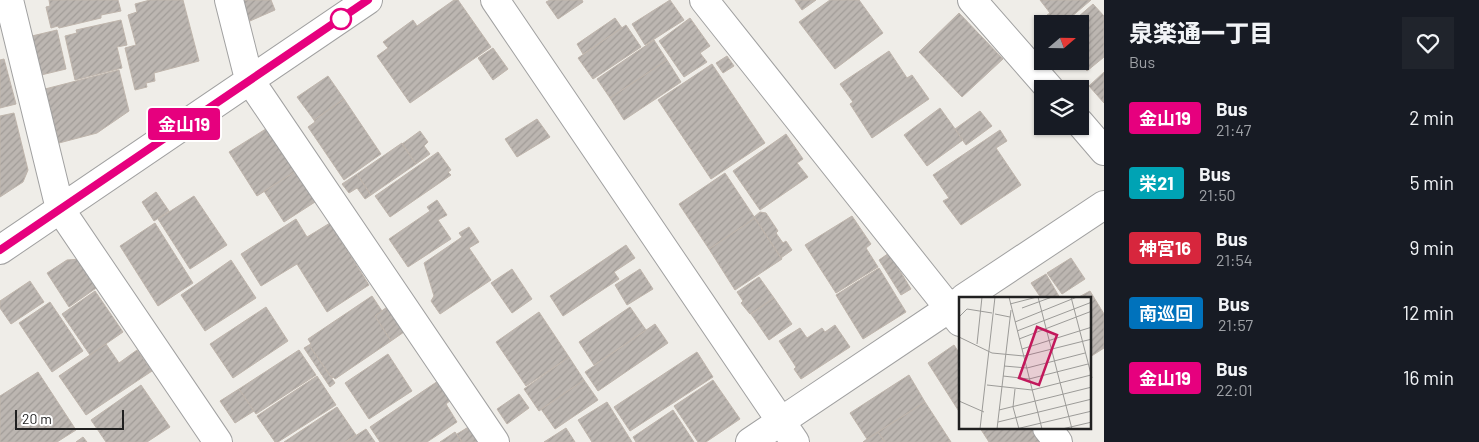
<!DOCTYPE html>
<meta charset="utf-8">
<style>
body{margin:0;font-family:Barlow,"Noto Sans JP",sans-serif;background:#20242c;color:#f1f3f6;height:100vh;display:flex;flex-direction:column;font-size:19px;white-space:nowrap}
*{box-sizing:border-box;margin:0}
p{font-size:16px;color:#9ea1a6}
.icon{flex:none;width:28px;height:28px;fill:none;stroke:currentColor;stroke-width:2;stroke-linecap:round;stroke-linejoin:round}
.map{position:relative;flex:1;overflow:hidden}
.sheet{display:flex;flex-direction:column;background:#171b24;width:375px}
.sheet>*{flex:none}
.badge{padding:0 10px;border-radius:4px;font-size:18px;line-height:32px}
.needle{width:32px;rotate:70deg}
.buttons{position:absolute;left:1034px;top:15px;display:grid;gap:10px}
.buttons a{display:grid;place-items:center;width:55px;height:55px;border-radius:0px;background:#171b24;box-shadow:0 1px 4px #0004;font-size:25px}
.scale{position:absolute;left:15px;bottom:12px;width:109px;box-sizing:border-box;padding-left:5px;border:2px solid #202020;border-top:0;font-size:14px;line-height:18px;white-space:nowrap;color:#202020;-webkit-text-stroke:4px #fff;paint-order:stroke}
.map>.badge{position:absolute;translate:-50% -50%;box-shadow:0 0 0 2px #fff}
.round{display:grid;place-items:center;flex:none;width:52px;height:52px;border-radius:0px;background:#20242c}
.headline{display:flex;align-items:center;justify-content:space-between;height:85px;padding:0 25px}
h1{font-size:24px;font-weight:800;line-height:38px}
ul{padding:0;list-style:none}
li{display:flex;align-items:center;gap:15px;height:65px;padding:0 25px}
li div{flex:1}
li b{display:block;font-size:19px}
li em{font-style:normal}
li .badge{min-width:55px;font-weight:700;text-align:center}
main{display:flex;flex:1;min-height:0}
.map>svg:first-child{display:block}
.building{fill:url(#building-hatch);stroke:#bfb5ac}
.lines{fill:none;stroke-linecap:round;stroke-linejoin:round}
.minor-casing{stroke:#a1a1a1;stroke-width:30}
.minor{stroke:#fff;stroke-width:28}
.line-casing{stroke:#fff;stroke-width:11}
.line{stroke:#e6007e;stroke-width:8}
.stop-dot{fill:#fff;stroke:#e6007e;stroke-width:2.5}
.inset-road{fill:none;stroke:#9c9b98;stroke-width:1}
.view{fill:#c2185b;fill-opacity:0.15;stroke:#c2185b;stroke-width:2.5}
.inset-edge{fill:none;stroke:#202020;stroke-width:2.5}
</style>
<main>
<div class="map">
<svg width="1104" height="442" viewBox="0 0 1104 442">
<defs>
<pattern id="building-hatch" width="6" height="6" patternUnits="userSpaceOnUse" patternTransform="scale(1.25)"><rect width="6" height="6" fill="#bcb6b1"/><path d="M-1 1l2-2M0 6l6-6M5 7l2-2" fill="none" stroke="#a19c98"/></pattern>
</defs>
<rect width="100%" height="100%" fill="#efede8"/>
<!-- building -->
<path class="building" d="M 49,0 L 118,0 L 121,11 L 101,15 L 101,18 L 59,28 L 58,26 L 51,28 L 46,7 L 50,6 Z
M 150,0 L 183,0 L 199,61 L 154,73 L 155,81 L 146,83 L 147,87 L 135,90 L 125,48 L 136,45 L 128,15 L 137,12 L 135,4 Z
M 247,0 L 271,0 L 275,10 L 250,21 L 243,1 Z
M 454,0 L 458,0 L 491,47 L 410,103 L 377,56 L 388,48 L 383,42 L 413,20 L 417,26 Z
M 550,0 L 582,0 L 583,2 L 558,19 L 546,2 Z
M 670,0 L 684,20 L 645,45 L 632,24 Z
M 795,0 L 816,0 L 802,10 Z
M 830,0 L 859,0 L 883,33 L 835,69 L 799,22 Z
M 1040,0 L 1091,0 L 1063,24 L 1054,24 L 1047,15 L 1050,13 Z
M 1093,4 L 1104,16 L 1104,57 L 1087,71 L 1079,61 L 1080,24 L 1070,24 Z
M 959,13 L 1003,59 L 962,97 L 919,52 Z
M 615,18 L 622,28 L 583,54 L 577,44 Z
M 690,18 L 710,46 L 700,53 L 707,62 L 684,77 L 659,41 Z
M 121,20 L 127,45 L 117,47 L 122,68 L 75,80 L 65,36 L 77,33 L 76,30 Z
M 626,25 L 641,47 L 593,79 L 578,58 Z
M 57,30 L 66,69 L 41,75 L 32,36 Z
M 654,40 L 667,60 L 610,98 L 597,79 Z
M 493,48 L 508,69 L 493,80 L 478,58 Z
M 889,51 L 907,78 L 912,75 L 929,99 L 872,138 L 850,104 L 853,102 L 840,84 Z
M 727,56 L 734,66 L 723,73 L 716,63 Z
M 4,59 L 16,104 L 0,108 L 0,60 Z
M 667,60 L 681,82 L 624,120 L 610,98 Z
M 712,64 L 765,143 L 711,179 L 658,100 Z
M 119,70 L 129,111 L 97,133 L 59,143 L 45,89 Z
M 1104,72 L 1104,103 L 1089,86 Z
M 328,76 L 344,99 L 314,120 L 297,97 Z
M 344,99 L 381,154 L 344,180 L 308,127 L 315,122 L 314,120 Z
M 940,108 L 963,140 L 927,166 L 904,135 Z
M 980,111 L 992,126 L 966,145 L 955,129 Z
M 14,113 L 28,170 L 23,182 L 0,197 L 0,116 Z
M 537,119 L 550,137 L 517,157 L 505,139 Z
M 269,127 L 296,171 L 257,196 L 229,152 Z
M 1000,130 L 1007,141 L 996,148 L 1021,185 L 961,225 L 943,201 L 949,198 L 933,175 Z
M 420,131 L 428,142 L 424,146 L 430,154 L 416,164 L 402,144 Z
M 786,134 L 803,159 L 797,163 L 808,177 L 760,210 L 733,171 Z
M 402,143 L 416,164 L 371,195 L 357,174 Z
M 438,152 L 451,170 L 448,172 L 451,175 L 390,217 L 375,196 Z
M 296,171 L 315,202 L 284,222 L 264,191 Z
M 725,173 L 755,218 L 709,249 L 679,204 Z
M 357,174 L 371,195 L 365,199 L 357,188 L 349,193 L 342,184 Z
M 156,192 L 169,211 L 154,221 L 142,202 Z
M 194,196 L 227,245 L 190,269 L 158,219 Z
M 437,200 L 447,215 L 438,220 L 451,239 L 408,267 L 389,239 L 430,211 L 427,207 Z
M 760,212 L 766,213 L 778,231 L 776,233 L 783,243 L 786,241 L 792,250 L 781,258 L 754,217 Z
M 852,216 L 871,244 L 866,248 L 878,267 L 836,293 L 805,245 Z
M 755,218 L 782,259 L 735,290 L 709,249 Z
M 296,219 L 307,237 L 330,223 L 369,285 L 327,312 L 297,264 L 261,286 L 241,254 Z
M 155,223 L 193,283 L 158,306 L 120,246 Z
M 469,227 L 479,242 L 469,248 L 491,280 L 440,314 L 431,301 L 434,296 L 424,263 L 462,237 L 459,233 Z
M 626,245 L 635,258 L 614,272 L 619,279 L 563,316 L 550,296 Z
M 889,253 L 911,289 L 901,295 L 879,260 Z
M 1071,258 L 1085,279 L 1062,294 L 1047,273 Z
M 81,259 L 99,286 L 69,307 L 47,273 L 67,260 Z
M 231,260 L 256,298 L 205,331 L 181,295 Z
M 879,268 L 906,312 L 863,339 L 836,295 Z
M 512,269 L 532,299 L 512,313 L 491,283 Z
M 640,269 L 653,289 L 627,305 L 615,285 Z
M 1046,274 L 1060,298 L 1041,298 L 1031,283 Z
M 759,277 L 774,298 L 750,314 L 741,303 L 743,301 L 737,292 Z
M 30,281 L 44,302 L 11,324 L 0,308 L 0,301 Z
M 95,291 L 123,332 L 90,355 L 62,314 Z
M 1090,291 L 1104,314 L 1104,348 L 1090,357 L 1090,298 L 1077,298 Z
M 372,296 L 382,311 L 375,316 L 391,341 L 335,379 L 333,377 L 332,378 L 309,345 L 311,344 L 308,339 Z
M 774,298 L 792,324 L 769,340 L 751,314 Z
M 50,302 L 83,351 L 52,372 L 19,323 Z
M 266,307 L 288,341 L 233,378 L 210,344 Z
M 387,307 L 404,332 L 391,341 L 375,316 Z
M 630,307 L 646,330 L 594,365 L 579,342 Z
M 539,312 L 569,357 L 526,386 L 496,342 Z
M 655,324 L 668,343 L 598,391 L 585,372 Z
M 835,325 L 850,347 L 801,379 L 794,369 L 796,367 L 779,341 L 800,328 L 807,338 L 822,328 L 825,332 Z
M 106,344 L 119,363 L 137,350 L 152,371 L 86,415 L 59,376 Z
M 309,345 L 335,383 L 330,387 L 304,348 Z
M 954,345 L 960,354 L 960,413 L 928,363 Z
M 299,350 L 316,375 L 256,414 L 239,389 Z
M 697,352 L 713,377 L 630,431 L 614,407 Z
M 388,354 L 412,391 L 369,419 L 345,383 Z
M 569,357 L 584,380 L 539,411 L 524,389 Z
M 38,372 L 76,430 L 57,442 L 0,442 L 0,396 Z
M 909,375 L 925,402 L 867,439 L 850,413 Z
M 317,376 L 336,405 L 278,442 L 275,442 L 257,416 Z
M 584,380 L 598,400 L 555,429 L 541,409 Z
M 713,380 L 740,419 L 706,442 L 698,442 L 674,406 Z
M 438,381 L 451,400 L 446,404 L 457,422 L 427,442 L 380,442 L 370,427 Z
M 141,385 L 170,427 L 147,442 L 106,442 L 91,420 Z
M 239,389 L 254,411 L 235,423 L 220,401 Z
M 519,394 L 529,408 L 507,424 L 497,409 Z
M 607,402 L 632,442 L 592,442 L 578,420 Z
M 925,402 L 951,442 L 885,442 L 878,432 Z
M 337,407 L 356,435 L 345,442 L 284,442 Z
M 673,410 L 694,442 L 636,442 L 633,437 Z
M 470,426 L 480,442 L 462,442 L 457,434 Z
M 566,428 L 575,442 L 544,442 Z
M 980,428 L 1034,428 L 1043,442 L 989,442 Z
M 366,429 L 375,442 L 346,442 Z
M 455,432 L 462,442 L 440,442 Z
M 878,432 L 885,442 L 863,442 L 867,439 Z
M 83,437 L 87,442 L 76,442 Z"/>
<g class="lines">
<defs>
<path id="minor" d="M 9,0 L 60,209 L 218,442
M 229,0 L 249,79 L 495,442
M 495,0 L 795,442
M 704,0 L 960,322
M 972,0 L 1050,89
M 1080,123 L 1104,151
M 0,250 L 368,0
M 964,298 L 1104,205
M 1047,428 L 1058,442
M 750,442 L 960,301"/>
</defs>
<!-- minor casing -->
<use href="#minor" class="minor-casing"/>
<!-- minor -->
<use href="#minor" class="minor"/>
</g>
<g class="lines">
<defs>
<path id="line" d="M 0,250 L 368,0"/>
</defs>
<!-- line casing -->
<use href="#line" class="line-casing"/>
<!-- line -->
<use href="#line" class="line"/>
</g>
<!-- markers -->
<circle class="stop-dot" cx="341" cy="19" r="10"/>
<!-- overview -->
<g transform="translate(959 297)">
<rect width="132" height="132" fill="#efede8"/>
<path class="inset-road" d="M 50,0 L 83,132M 79,0 L 113,132M 112,0 L 133,81M 51,7 L 78,0M 63,11 L 93,0M 36,17 L 51,20M 0,20 L 8,12 L 33,16M 56,25 L 118,0M 58,34 L 133,5M 0,40 L 33,56 L 65,59 L 133,42M 60,42 L 133,14M 18,47 L 23,0M 63,52 L 133,30M 45,69 L 68,71 L 126,56M 44,79 L 70,82 L 129,67M 28,88 L 73,93 L 132,78M 56,92 L 54,110 L 60,132M 0,104 L 25,115M 40,113 L 133,90M 39,125 L 133,102M 21,132 L 36,0M 38,132 L 52,13M 57,132 L 133,114M 103,132 L 133,125"/>
<path class="view" d="M 78,30 L 98,38 L 80,88 L 60,81 Z"/>
<rect width="132" height="132" class="inset-edge"/>
</g>
</svg>
<div class="buttons">
<a><svg class="needle" viewBox="-14 -14 28 28"><path d="M0-13l5 13h-10z" fill="#e53935"/><path d="M0 13l5-13h-10z" fill="#9ea1a6"/></svg></a>
<a><svg class="icon" aria-label="layers" viewBox="0 0 24 24"><path d="M12 4l9 5-9 5-9-5zM3 14l9 5 9-5"/></svg></a>
</div>
<div class="scale">20 m</div>
<b class="badge" style="left:184px;top:124px;background:#e6007e;color:#fff">金山19</b>
</div>
<section class="sheet">
<div class="headline"><div><h1>泉楽通一丁目</h1><p>Bus</p></div><a class="round"><svg class="icon" aria-label="heart" viewBox="0 0 24 24"><path d="M12 20l-8-8c-3-5 5-10 8-4 3-6 11-1 8 4z"/></svg></a></div>
<ul>
<li><span class="badge" style="background:#e6007e;color:#fff">金山19</span><div><b>Bus</b><p>21:47</p></div><em>2 min</em></li>
<li><span class="badge" style="background:#00a3b4;color:#fff">栄21</span><div><b>Bus</b><p>21:50</p></div><em>5 min</em></li>
<li><span class="badge" style="background:#d7263d;color:#fff">神宮16</span><div><b>Bus</b><p>21:54</p></div><em>9 min</em></li>
<li><span class="badge" style="background:#0072bc;color:#fff">南巡回</span><div><b>Bus</b><p>21:57</p></div><em>12 min</em></li>
<li><span class="badge" style="background:#e6007e;color:#fff">金山19</span><div><b>Bus</b><p>22:01</p></div><em>16 min</em></li>
</ul>
</section>
</main>
